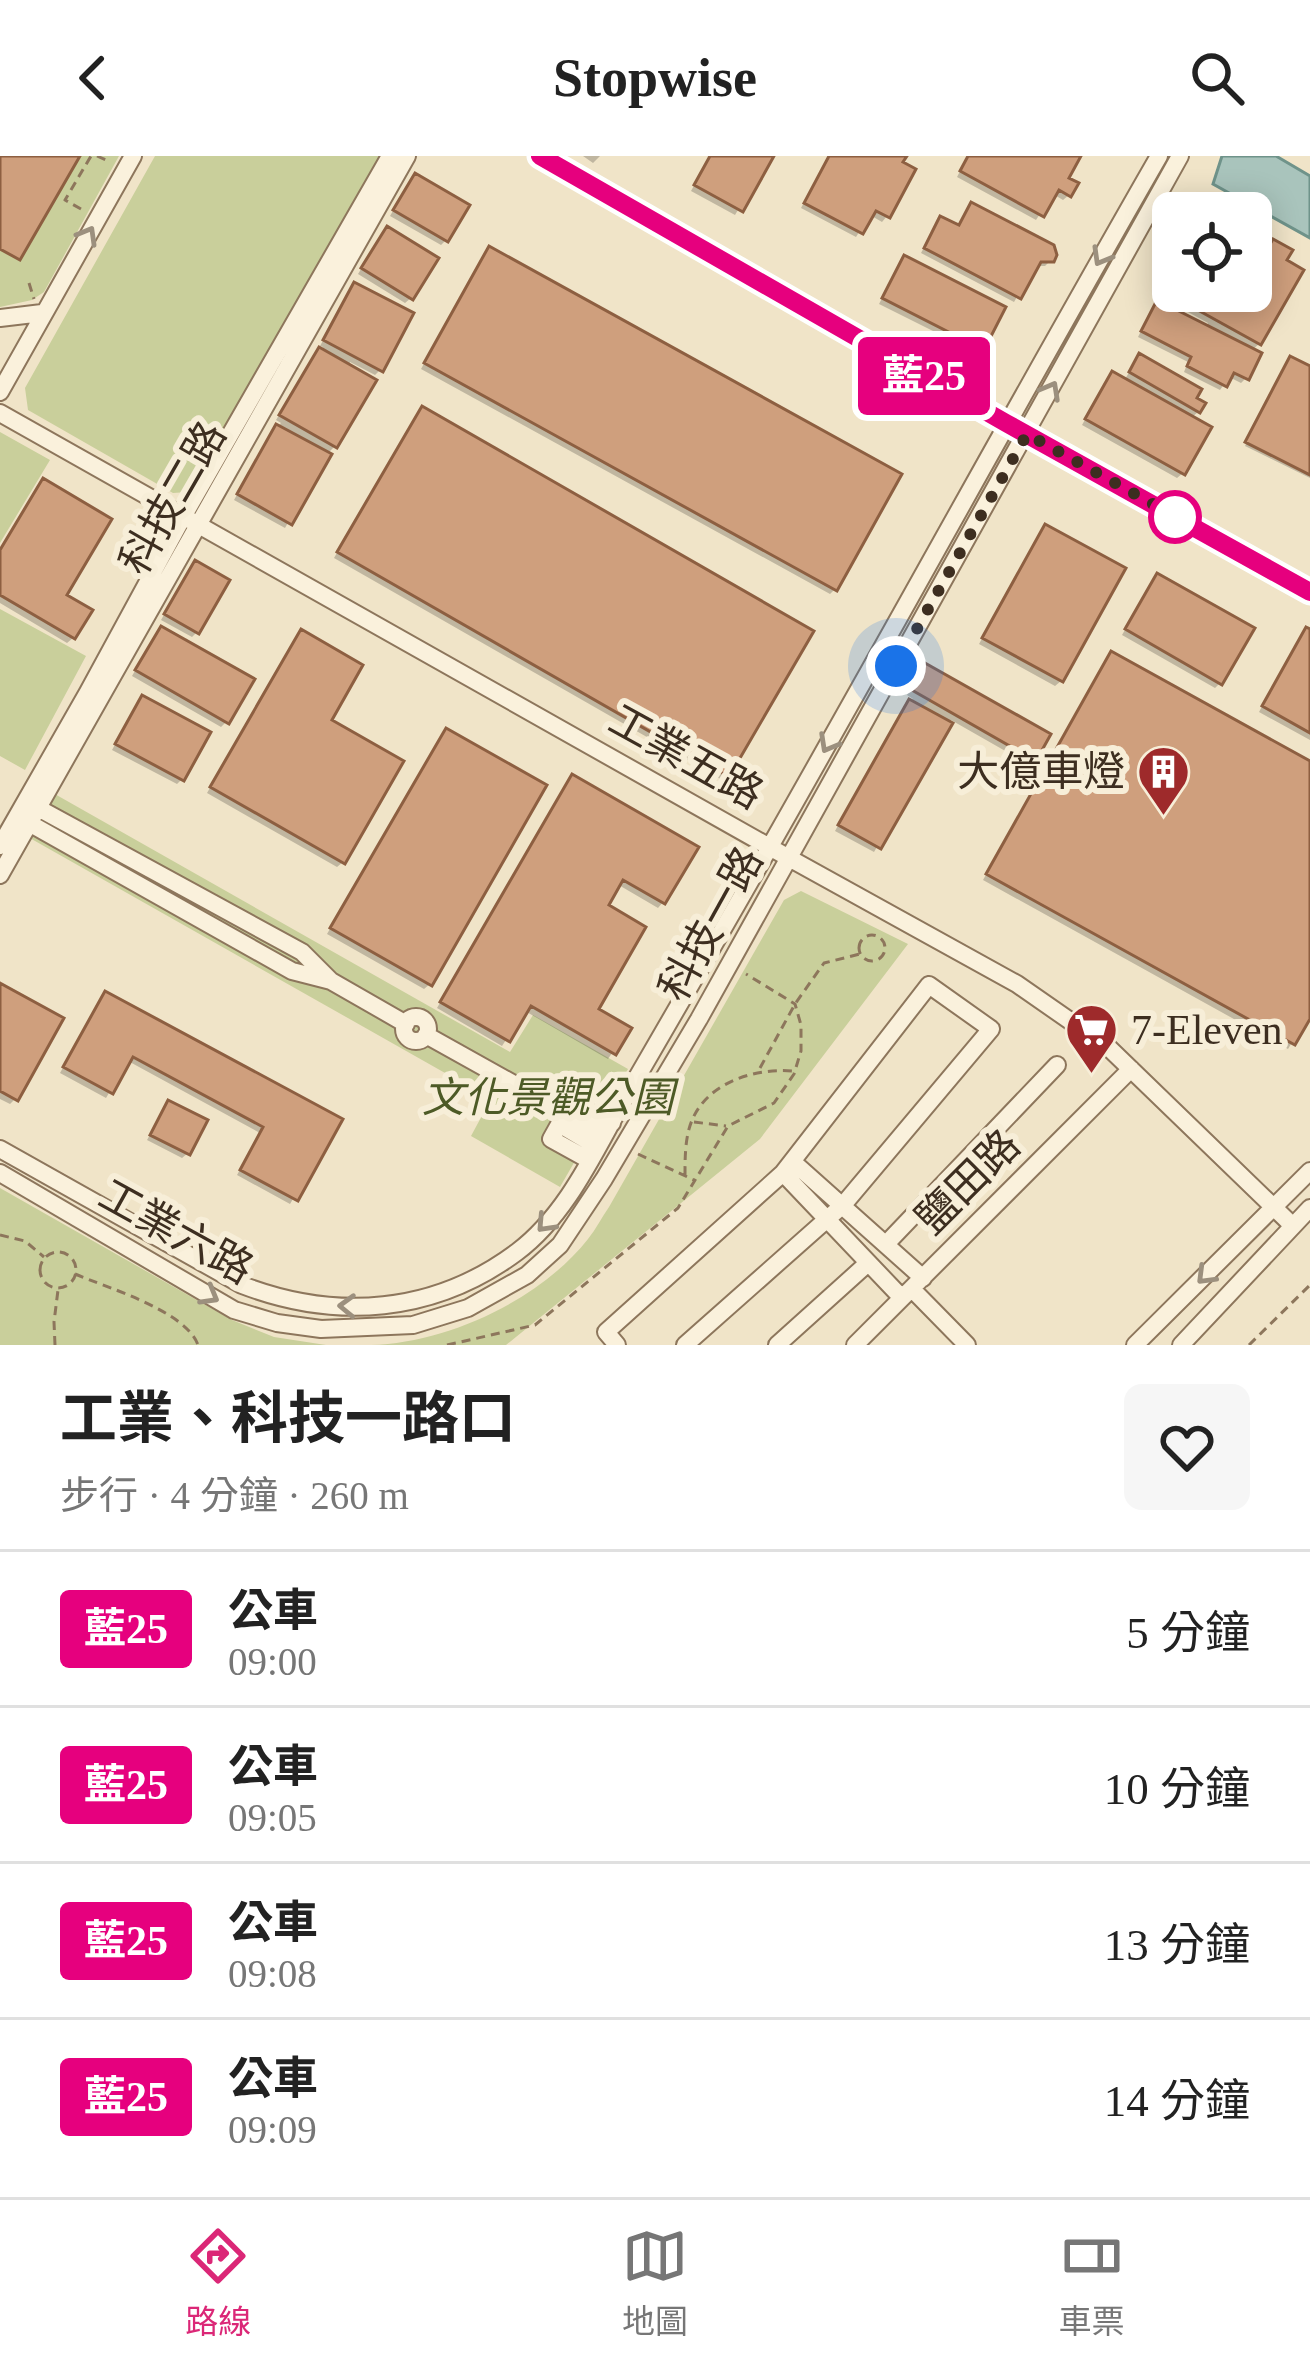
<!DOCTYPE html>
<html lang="zh-TW">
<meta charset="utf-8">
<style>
body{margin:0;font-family:"Times New Roman","Noto Sans TC",serif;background:#f6f6f6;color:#222;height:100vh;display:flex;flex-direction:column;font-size:45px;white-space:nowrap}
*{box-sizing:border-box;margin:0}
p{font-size:39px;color:#767676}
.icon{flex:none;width:66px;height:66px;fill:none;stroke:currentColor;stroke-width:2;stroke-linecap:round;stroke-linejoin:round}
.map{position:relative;height:1189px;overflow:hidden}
.panel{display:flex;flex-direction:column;background:#fff;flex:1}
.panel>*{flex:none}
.badge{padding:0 24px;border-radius:9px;font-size:42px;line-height:78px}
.controls{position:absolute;left:1152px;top:36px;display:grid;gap:24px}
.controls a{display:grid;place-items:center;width:120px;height:120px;border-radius:18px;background:#fff;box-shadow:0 6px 30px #0003;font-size:60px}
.you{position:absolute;width:60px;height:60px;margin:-30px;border:9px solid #fff;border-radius:50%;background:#1a73e8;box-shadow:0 0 0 18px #1a73e833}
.map>.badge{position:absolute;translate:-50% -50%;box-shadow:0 0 0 6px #fff}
.round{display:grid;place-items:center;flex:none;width:126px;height:126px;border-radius:18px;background:#f6f6f6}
.head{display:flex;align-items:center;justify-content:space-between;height:204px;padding:0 60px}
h1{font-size:57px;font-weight:700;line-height:90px}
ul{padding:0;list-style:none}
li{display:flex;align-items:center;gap:36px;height:156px;padding:0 60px;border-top:3px solid #e0e0e0}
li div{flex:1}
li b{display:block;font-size:45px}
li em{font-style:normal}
li .badge{min-width:132px;font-weight:700;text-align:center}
header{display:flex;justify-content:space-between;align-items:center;height:156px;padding:0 60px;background:#fff;font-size:54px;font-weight:700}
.tabs{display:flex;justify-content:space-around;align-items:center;height:168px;border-top:3px solid #e0e0e0;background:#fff;font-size:33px;color:#767676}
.tabs a{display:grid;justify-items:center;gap:6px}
.tabs .on{color:#db2777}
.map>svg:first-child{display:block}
.green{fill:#c9cf9b}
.water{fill:#a9c4bc;stroke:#6f938a;stroke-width:3}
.shadow{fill:#0003}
.building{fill:#cf9f7d;stroke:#8d5f41;stroke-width:3}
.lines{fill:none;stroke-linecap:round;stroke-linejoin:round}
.minor-casing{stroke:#8d765c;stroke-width:20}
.path{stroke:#8d765c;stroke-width:3;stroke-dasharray:9 6;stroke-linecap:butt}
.minor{stroke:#faf1dc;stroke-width:16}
.oneway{stroke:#9c907e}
.line-casing{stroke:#fff;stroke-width:27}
.line{stroke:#e6007e;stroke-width:18}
.walk{stroke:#3d2e20;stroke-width:12;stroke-dasharray:0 21.6}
.stop-dot{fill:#fff;stroke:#e6007e;stroke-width:6}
.labels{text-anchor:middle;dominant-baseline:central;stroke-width:12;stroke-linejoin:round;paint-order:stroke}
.street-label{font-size:42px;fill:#3d2e20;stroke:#f7eed8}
.poi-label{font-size:42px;fill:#3d2e20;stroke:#f7eed8;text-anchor:end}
.park-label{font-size:42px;font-style:italic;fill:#4d5a26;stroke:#f7eed8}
</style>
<header><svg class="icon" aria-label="back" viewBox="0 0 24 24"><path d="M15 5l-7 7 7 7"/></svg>Stopwise<svg class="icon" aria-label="search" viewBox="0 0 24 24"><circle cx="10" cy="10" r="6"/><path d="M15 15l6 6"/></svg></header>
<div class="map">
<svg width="1310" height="1189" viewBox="0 0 1310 1189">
<rect width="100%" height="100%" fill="#f0e4c8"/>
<!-- green -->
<path class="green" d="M 0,0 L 119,0 L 44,136 L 32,144 L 0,151 Z
M 155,0 L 380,0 L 187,336 L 173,337 L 28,254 L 25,232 Z
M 0,276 L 50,304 L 0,387 Z
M 0,453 L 86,500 L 25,614 L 0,600 Z
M 53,637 L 510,896 L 533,859 L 628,913 L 560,1031 L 471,980 L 491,943 L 28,681 Z
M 801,735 L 908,788 L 760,983 L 506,1189 L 371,1189 C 447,1187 540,1144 588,1083 C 596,1073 602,1061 609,1051 L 784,744 Z
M 0,1032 L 232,1164 L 274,1181 L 326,1189 L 0,1189 Z"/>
<!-- water -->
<path class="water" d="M 1222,0 L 1276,0 L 1310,20 L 1310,82 L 1213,28 Z"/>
<!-- shadow -->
<path class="shadow" d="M 583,0 L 600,0 L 593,7 Z
M 707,0 L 770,0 L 735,59 L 691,35 L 710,1 Z
M 829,0 L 903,0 L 887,60 L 882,66 L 870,59 L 856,81 L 801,52 Z
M 968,0 L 1078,0 L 1065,23 L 1069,39 L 1063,44 L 1053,38 L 1036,64 L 957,21 Z
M 410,26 L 446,84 L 441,89 L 390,60 Z
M 972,49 L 1051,104 L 1045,110 L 1035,110 L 1014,146 L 921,97 L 936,69 L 957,72 Z
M 382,79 L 411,142 L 405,147 L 358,118 Z
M 1251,84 L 1259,188 L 1251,195 L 1246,222 L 1241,227 L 1229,221 L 1220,234 L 1184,216 L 1188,206 L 1138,181 L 1152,153 L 1206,172 L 1208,167 L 1155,138 L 1173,108 L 1173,135 L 1251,135 Z
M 485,99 L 835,433 L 830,438 L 421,213 Z
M 900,108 L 982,192 L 977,197 L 879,148 Z
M 354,129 L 380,214 L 375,219 L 350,206 L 335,290 L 326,299 L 285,372 L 234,344 L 272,277 L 281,267 L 276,264 L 315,200 L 323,191 L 320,190 Z
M 1135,206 L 1198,256 L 1191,262 L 1183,317 L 1177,322 L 1082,269 L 1108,223 L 1124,225 Z
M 1287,206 L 1310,213 L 1310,322 L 1245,290 Z
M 417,259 L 727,619 L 722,624 L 334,402 Z
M 1045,371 L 1061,525 L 1055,530 L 979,488 Z
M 0,395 L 62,440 L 73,482 L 67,487 L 0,447 Z
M 190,413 L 197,476 L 192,481 L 161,464 Z
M 1153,426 L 1220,527 L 1215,532 L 1122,479 Z
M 1310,477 L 1310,584 L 1259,556 L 1301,480 Z
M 156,479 L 226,566 L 221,571 L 132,520 Z
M 296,482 L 328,565 L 343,706 L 337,711 L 207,637 Z
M 1106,504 L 1310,609 L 1310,857 L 1288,893 L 983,724 Z
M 920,516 L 1033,603 L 1028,608 L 951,564 L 874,696 L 835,675 L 904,552 L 913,543 L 907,539 Z
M 137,548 L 182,623 L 177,628 L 112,594 Z
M 441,580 L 430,828 L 424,833 L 327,778 Z
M 568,627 L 663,746 L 658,752 L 617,728 L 605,751 L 595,854 L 628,873 L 608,903 L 525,855 L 502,890 L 437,852 Z
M 0,830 L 15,943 L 10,948 L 0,943 Z
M 101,843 L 339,965 L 290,1048 L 237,1019 L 260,977 L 128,905 L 106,942 L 60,917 Z
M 168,947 L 188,997 L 182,1002 L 147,984 Z"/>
<!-- building -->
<path class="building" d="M 0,0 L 80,0 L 20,104 L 0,93 Z
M 710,0 L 774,0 L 743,56 L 694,29 Z
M 829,0 L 907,0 L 903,6 L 916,13 L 890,62 L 876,55 L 863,78 L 804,47 Z
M 968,0 L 1081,0 L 1069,22 L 1079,27 L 1071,41 L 1059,34 L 1044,61 L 960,15 Z
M 415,17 L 470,49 L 448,86 L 393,54 Z
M 971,46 L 1054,89 L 1057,99 L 1054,106 L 1041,106 L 1021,143 L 924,92 L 940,60 L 959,69 Z
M 387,70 L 439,102 L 413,144 L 361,112 Z
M 1251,80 L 1269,90 L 1273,83 L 1293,94 L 1287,104 L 1304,114 L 1261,189 L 1158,132 L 1173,106 L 1173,135 L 1251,135 Z
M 489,90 L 902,318 L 837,435 L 424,207 Z
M 904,99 L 1006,151 L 984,194 L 882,142 Z
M 354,126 L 414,157 L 383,216 L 323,184 Z
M 1157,144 L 1262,197 L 1249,224 L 1234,217 L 1227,231 L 1187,210 L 1191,201 L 1141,175 Z
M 319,191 L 377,224 L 337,292 L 279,259 Z
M 1139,197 L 1202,233 L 1197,242 L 1206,247 L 1200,257 L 1129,216 Z
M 1290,200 L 1310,210 L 1310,319 L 1245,286 Z
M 1112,215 L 1212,271 L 1185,319 L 1085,263 Z
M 422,250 L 814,475 L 729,621 L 337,396 Z
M 276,268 L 332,298 L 292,369 L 237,338 Z
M 43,322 L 112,363 L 67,439 L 93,454 L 75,483 L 0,439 L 0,394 Z
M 1045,368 L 1126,412 L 1063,526 L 982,482 Z
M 195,404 L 230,424 L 199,478 L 164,458 Z
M 1157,417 L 1255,472 L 1222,529 L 1125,473 Z
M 161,470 L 255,523 L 229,568 L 135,514 Z
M 1306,471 L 1310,473 L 1310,577 L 1262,550 Z
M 301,473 L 363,509 L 332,564 L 404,605 L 345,708 L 210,631 Z
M 1111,495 L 1310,605 L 1310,863 L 1295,889 L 986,718 Z
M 925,507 L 1051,578 L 1036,605 L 910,533 Z
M 142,539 L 211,576 L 184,625 L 115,588 Z
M 909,543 L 953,567 L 881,693 L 838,669 Z
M 446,572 L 547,629 L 432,830 L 330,772 Z
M 572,618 L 699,691 L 665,748 L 623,724 L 609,749 L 646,771 L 599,853 L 632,872 L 616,899 L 531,850 L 510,886 L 440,846 Z
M 0,827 L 64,862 L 18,945 L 0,935 Z
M 105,835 L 343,963 L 298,1045 L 240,1014 L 263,971 L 133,901 L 113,938 L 63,911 Z
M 168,944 L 208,964 L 190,999 L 150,979 Z"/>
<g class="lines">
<defs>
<path id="minor" d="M 540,0 L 1006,267 L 1310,436
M 0,162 L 42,157
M 0,236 L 133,0
M 0,257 L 789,702 L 1017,828 L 1109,892 L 1292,1069
M 38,652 L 302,796 L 330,824
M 29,667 L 292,815 L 331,825 L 406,868
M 0,690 L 88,536 L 183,361 L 390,0
M 0,719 L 407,0
M404 873a12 12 0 1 1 24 0a12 12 0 1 1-24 0Z
M 426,879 L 598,975
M 571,947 L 612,967
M 559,968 L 598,991
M 0,993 L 242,1129 C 336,1165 434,1158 517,1096 C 565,1060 592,1001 621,949 C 645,907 670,865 694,823 C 852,551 1002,273 1159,0
M 589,1004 L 551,983 L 580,931 L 620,952
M 793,1006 L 923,1122
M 0,1017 L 234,1154 L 277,1167 L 321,1173 L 413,1169 L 468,1152 L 527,1119 L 560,1089 L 604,1023 L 699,863 L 1180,0
M 783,1017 L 902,1142
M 887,1087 L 1057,909
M 912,1133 L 967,1189
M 617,1189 L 606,1176 L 783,1017 L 929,829 L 991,873 L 843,1049 L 685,1189
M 777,1189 L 868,1107
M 855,1189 L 1131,913
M 1135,1189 L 1310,1015
M 1181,1189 L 1310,1052"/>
</defs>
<!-- minor casing -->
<use href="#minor" class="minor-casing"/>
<!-- path -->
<path class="path" d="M 97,0 L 108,5
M 81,53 L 65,44 L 91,0
M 29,127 L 34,143
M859 792a13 13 0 1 1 26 0a13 13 0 1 1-26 0Z
M 760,912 L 795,848 L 824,807 L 860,798
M 694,966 L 726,970
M 638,998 L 694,1024
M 685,1019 C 685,1001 685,979 693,962 C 710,925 757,912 793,915
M 0,1079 L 25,1085 L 44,1101
M40 1114a18 18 0 1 1 36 0a18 18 0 1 1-36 0Z
M 75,1118 C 108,1132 186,1155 198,1189
M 55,1189 L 54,1166 L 58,1134
M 447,1189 L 535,1169 L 678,1052 L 728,970 L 774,947 L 794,918 L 801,895 L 801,869 L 795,848 L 746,818
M 1249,1189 L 1310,1129"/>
<!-- minor -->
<use href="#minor" class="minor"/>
</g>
<!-- one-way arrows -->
<defs><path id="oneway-chevron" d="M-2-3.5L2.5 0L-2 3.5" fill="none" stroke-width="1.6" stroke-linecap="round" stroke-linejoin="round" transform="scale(3)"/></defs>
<g class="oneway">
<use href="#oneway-chevron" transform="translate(88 79) rotate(-60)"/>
<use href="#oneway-chevron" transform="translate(1101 101) rotate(120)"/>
<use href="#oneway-chevron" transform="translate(1051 234) rotate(-61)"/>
<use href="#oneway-chevron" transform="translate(828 588) rotate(119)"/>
<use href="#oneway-chevron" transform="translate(545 1068) rotate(133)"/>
<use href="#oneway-chevron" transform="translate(1205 1120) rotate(135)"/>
<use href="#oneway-chevron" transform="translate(210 1140) rotate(30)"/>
<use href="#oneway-chevron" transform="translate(347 1150) rotate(-178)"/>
</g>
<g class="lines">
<defs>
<path id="line" d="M 540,0 L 1006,267 L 1310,436"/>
</defs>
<!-- line casing -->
<use href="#line" class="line-casing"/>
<!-- line -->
<use href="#line" class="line"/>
<!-- walk -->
<path class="walk" d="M 896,510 L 1027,278 L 1189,368 L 1175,361"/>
</g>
<!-- icons -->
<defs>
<symbol id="building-pin" viewBox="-11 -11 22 30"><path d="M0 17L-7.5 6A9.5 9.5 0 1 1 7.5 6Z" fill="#9e2a2b" stroke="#f7eed8"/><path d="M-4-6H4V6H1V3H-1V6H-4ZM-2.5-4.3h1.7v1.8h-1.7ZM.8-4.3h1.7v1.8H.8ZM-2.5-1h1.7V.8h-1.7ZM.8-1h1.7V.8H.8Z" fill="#fff"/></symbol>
<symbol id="supermarket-pin" viewBox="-11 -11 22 30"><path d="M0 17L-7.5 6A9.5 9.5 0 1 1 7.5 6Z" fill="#9e2a2b" stroke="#f7eed8"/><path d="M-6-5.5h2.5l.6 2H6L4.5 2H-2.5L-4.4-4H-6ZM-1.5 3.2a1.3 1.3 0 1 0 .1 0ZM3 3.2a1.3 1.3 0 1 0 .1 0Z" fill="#fff"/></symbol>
</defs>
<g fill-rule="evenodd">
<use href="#building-pin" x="1134" y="586" width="59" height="81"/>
<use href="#supermarket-pin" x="1062" y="844" width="59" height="81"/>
</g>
<!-- markers -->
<circle class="stop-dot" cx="1175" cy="361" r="24"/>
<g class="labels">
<!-- street labels -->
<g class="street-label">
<text transform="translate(173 342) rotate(-60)">科技二路</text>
<text transform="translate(686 601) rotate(29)">工業五路</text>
<text transform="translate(711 768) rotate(-61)">科技一路</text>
<text transform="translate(968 1026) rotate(-45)">鹽田路</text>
<text transform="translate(176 1076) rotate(29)">工業六路</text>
</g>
<!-- poi labels -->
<g class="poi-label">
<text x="1125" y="616">大億車燈</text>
<text x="1131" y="874" text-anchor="start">7-Eleven</text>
</g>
<!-- park labels -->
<g class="park-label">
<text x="548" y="942">文化景觀公園</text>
</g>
</g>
</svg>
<div class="controls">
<a><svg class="icon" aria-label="locate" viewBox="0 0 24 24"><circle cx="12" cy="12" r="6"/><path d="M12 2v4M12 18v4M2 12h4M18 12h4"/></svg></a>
</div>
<div class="you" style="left:896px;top:510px"></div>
<b class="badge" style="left:924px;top:220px;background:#e6007e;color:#fff">藍25</b>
</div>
<section class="panel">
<div class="head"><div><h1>工業、科技一路口</h1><p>步行 · 4 分鐘 · 260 m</p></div><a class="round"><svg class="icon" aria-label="heart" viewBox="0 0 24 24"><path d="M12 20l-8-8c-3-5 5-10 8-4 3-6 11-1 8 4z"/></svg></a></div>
<ul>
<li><span class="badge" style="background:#e6007e;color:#fff">藍25</span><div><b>公車</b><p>09:00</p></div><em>5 分鐘</em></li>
<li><span class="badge" style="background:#e6007e;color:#fff">藍25</span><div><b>公車</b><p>09:05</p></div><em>10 分鐘</em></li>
<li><span class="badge" style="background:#e6007e;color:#fff">藍25</span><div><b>公車</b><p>09:08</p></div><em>13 分鐘</em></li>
<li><span class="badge" style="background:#e6007e;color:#fff">藍25</span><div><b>公車</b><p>09:09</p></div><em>14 分鐘</em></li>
</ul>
</section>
<nav class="tabs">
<a class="on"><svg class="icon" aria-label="directions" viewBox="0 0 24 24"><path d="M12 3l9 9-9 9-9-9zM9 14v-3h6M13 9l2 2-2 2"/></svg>路線</a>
<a><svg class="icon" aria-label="map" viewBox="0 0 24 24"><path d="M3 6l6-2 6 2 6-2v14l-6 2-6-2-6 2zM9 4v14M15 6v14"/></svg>地圖</a>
<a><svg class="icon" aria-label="tickets" viewBox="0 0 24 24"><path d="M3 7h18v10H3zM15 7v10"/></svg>車票</a>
</nav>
